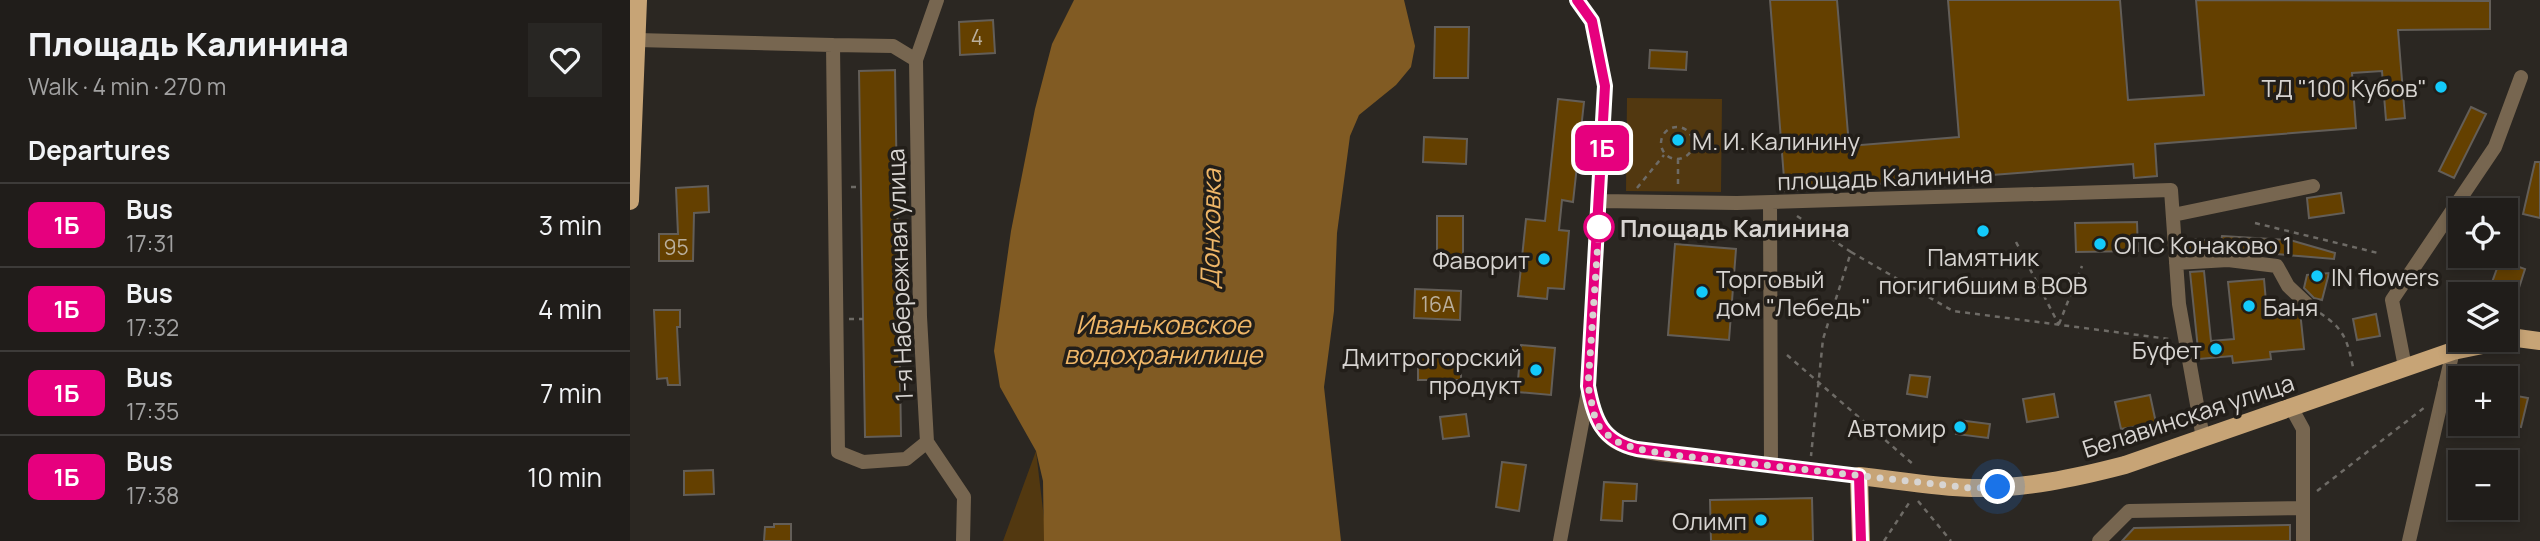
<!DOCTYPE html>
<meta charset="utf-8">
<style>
body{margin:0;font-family:Manrope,sans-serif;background:#282623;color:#f1f3f6;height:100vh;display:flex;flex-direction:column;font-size:26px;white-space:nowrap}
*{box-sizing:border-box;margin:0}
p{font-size:23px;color:#a2a2a2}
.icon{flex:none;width:38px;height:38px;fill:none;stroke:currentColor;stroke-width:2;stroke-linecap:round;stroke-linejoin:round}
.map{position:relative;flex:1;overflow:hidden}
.sheet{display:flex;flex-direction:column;background:#201d1a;width:630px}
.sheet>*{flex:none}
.badge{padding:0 14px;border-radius:10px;font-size:24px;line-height:46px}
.fabs{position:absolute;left:1818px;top:198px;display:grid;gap:14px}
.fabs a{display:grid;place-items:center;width:70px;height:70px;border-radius:0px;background:#201d1a;box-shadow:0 4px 10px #0003,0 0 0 2px #3d3b39;font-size:35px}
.you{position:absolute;width:35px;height:35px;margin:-18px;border:5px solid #fff;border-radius:50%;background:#1a73e8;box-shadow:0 0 0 10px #1a73e833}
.map>.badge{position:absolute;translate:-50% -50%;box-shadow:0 0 0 4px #fff}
h2{padding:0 28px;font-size:26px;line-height:63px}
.round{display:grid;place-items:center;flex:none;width:74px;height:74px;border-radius:0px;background:#282623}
.overview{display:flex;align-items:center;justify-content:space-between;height:119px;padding:0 28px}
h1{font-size:33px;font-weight:800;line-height:52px}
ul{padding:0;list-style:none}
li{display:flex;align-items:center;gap:21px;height:84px;padding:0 28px;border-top:2px solid #3d3b39}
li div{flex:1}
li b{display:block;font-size:26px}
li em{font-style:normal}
li .badge{min-width:77px;font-weight:700;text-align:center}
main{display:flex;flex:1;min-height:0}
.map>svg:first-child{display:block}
.green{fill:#523810}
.water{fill:#815b23}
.building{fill:#644000;stroke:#635e58;stroke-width:2}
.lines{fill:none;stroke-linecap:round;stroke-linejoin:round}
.path{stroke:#6e6b66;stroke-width:2.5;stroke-dasharray:5 5;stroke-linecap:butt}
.minor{stroke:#776650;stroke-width:14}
.major{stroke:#c7a476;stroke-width:18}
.line-casing{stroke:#fff;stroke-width:16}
.line{stroke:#e6007e;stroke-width:10}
.walk{stroke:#d7d4d1;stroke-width:7;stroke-dasharray:0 12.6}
.poi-dot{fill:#13cafb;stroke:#221e19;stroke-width:2.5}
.stop-dot{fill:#fff;stroke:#e6007e;stroke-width:3.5}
.labels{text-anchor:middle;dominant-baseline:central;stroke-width:7;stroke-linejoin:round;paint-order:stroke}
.number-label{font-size:21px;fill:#baaf9d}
.poi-label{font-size:24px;fill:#d7d4d1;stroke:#221e19;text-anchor:end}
.street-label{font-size:24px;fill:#d7d4d1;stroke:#221e19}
.stop-label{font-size:24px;font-weight:bold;fill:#d7d4d1;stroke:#221e19;text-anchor:start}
.water-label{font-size:26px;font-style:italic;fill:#f0b768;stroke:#221e19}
</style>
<main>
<section class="sheet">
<div class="overview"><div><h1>Площадь Калинина</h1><p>Walk · 4 min · 270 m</p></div><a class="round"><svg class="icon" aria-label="heart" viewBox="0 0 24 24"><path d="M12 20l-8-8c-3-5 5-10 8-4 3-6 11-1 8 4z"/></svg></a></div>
<h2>Departures</h2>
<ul>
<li><span class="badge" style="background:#e6007e;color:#fff">1Б</span><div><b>Bus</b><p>17:31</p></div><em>3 min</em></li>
<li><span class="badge" style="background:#e6007e;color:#fff">1Б</span><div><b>Bus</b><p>17:32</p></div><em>4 min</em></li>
<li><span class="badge" style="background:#e6007e;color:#fff">1Б</span><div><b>Bus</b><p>17:35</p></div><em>7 min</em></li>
<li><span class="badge" style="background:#e6007e;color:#fff">1Б</span><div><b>Bus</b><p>17:38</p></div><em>10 min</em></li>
</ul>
</section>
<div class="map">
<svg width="1910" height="541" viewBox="0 0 1910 541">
<rect width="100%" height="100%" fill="#2b2722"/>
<!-- green -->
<path class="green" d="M 997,98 L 1092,99 L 1091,192 L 996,191 Z
M 406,451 L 415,527 L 414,541 L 373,541 Z"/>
<!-- water -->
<path class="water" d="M 444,0 L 774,0 L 785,46 L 781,67 L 766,85 L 729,115 L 720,136 L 707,233 L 704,311 L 694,387 L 711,541 L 414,541 L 413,481 L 406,451 L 370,387 L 364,351 L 381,231 L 405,109 L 422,44 Z"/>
<!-- building -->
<path class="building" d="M 1140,0 L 1207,0 L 1219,146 L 1329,137 L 1318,0 L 1490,0 L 1498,100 L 1574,95 L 1566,0 L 1860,1 L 1860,29 L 1768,30 L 1775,118 L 1756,120 L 1752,71 L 1722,73 L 1726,128 L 1525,144 L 1527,176 L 1504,178 L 1503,164 L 1155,191 Z
M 363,20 L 365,53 L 330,55 L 329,22 Z
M 805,27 L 839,27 L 838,78 L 804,78 Z
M 1020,50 L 1057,52 L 1056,70 L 1019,68 Z
M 265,70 L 271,436 L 235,437 L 229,71 Z
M 928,99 L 954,102 L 943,202 L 932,200 L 929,230 L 939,231 L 934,289 L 918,288 L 917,299 L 888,296 L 896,219 L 915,221 Z
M 1841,107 L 1856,114 L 1824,178 L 1809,171 Z
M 794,137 L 837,139 L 836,164 L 793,162 Z
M 1905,162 L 1910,162 L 1910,218 L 1893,214 Z
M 78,186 L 79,212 L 64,213 L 63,261 L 29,261 L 29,234 L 48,234 L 46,188 Z
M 1711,193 L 1714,213 L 1679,218 L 1677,198 Z
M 807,216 L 833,216 L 833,261 L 807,261 Z
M 1507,222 L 1508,251 L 1446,252 L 1445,223 Z
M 1592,236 L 1660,240 L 1705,253 L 1704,259 L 1599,250 L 1555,253 L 1555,239 L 1591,241 Z
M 1045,244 L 1106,249 L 1099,340 L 1038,335 Z
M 1870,260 L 1895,269 L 1886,297 L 1860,288 Z
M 1574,271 L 1581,341 L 1604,339 L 1598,282 L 1634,279 L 1637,313 L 1668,309 L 1670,311 L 1674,349 L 1640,352 L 1641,359 L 1603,363 L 1602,356 L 1569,359 L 1560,272 Z
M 1699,273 L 1692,300 L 1684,298 L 1674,288 L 1677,275 Z
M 785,289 L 831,291 L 830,320 L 784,318 Z
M 24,310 L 50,310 L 50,327 L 47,327 L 50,385 L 38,385 L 37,378 L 27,379 Z
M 1746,314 L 1750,336 L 1727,340 L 1723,319 Z
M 891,345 L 925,348 L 921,395 L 887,392 Z
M 788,356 L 831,356 L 831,380 L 788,380 Z
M 1280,375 L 1300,377 L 1297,397 L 1277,394 Z
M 1424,394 L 1428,417 L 1397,422 L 1393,399 Z
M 1876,394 L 1898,398 L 1891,427 L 1876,424 Z
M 1520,395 L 1526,423 L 1491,429 L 1485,402 Z
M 836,414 L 839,436 L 813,439 L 810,417 Z
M 1328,420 L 1360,424 L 1358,438 L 1326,434 Z
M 872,462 L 896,465 L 889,511 L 866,507 Z
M 83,470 L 84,494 L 54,495 L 54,471 Z
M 974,482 L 1007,484 L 1006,501 L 993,501 L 992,521 L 971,520 Z
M 1182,498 L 1183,541 L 1081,541 L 1080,500 Z
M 144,524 L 161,524 L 161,541 L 134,541 L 135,527 L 144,527 Z
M 1660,525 L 1660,541 L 1492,541 L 1504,528 Z"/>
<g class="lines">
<!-- path -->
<path class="path" d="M1031 143a16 16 0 1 1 32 0a16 16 0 1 1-32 0Z
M 1048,159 L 1048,188
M 221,187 L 231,187
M 1007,188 L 1034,155
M 1167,216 L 1221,252 L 1193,339 L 1181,456
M 1625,223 L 1748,253
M 1386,242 L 1429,325
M 1221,252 L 1323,311 L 1539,339
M 1690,313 C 1714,329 1717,339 1723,367
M 269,318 L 276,317
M 219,319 L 233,319
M 1429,324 L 1452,266
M 1157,355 L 1284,465
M 1687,491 L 1795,407
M 1288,501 L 1321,541
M 1254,541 L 1281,500"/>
<!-- minor -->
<path class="minor" d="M 307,0 L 286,60 L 290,317 L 297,442 L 334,497 L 333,541
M 7,40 L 203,45 L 208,452 L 233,462 L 276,459 L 297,442
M 203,45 L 263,46 L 286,60
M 970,201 L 1107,203 L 1541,190 L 1549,304 L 1573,438
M 1140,203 L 1141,465
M 1543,215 L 1683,186
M 1546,263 L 1598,260 L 1647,266 L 1658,286 L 1677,304
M 1775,367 L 1762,300 L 1865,147 L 1891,77
M 1815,384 L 1830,395
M 960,395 C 963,413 968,430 984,441 C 1010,457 1065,457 1095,460 C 1140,465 1185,471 1229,476
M 1661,407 L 1673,429 L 1673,541
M 930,541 L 959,386 L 975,86 L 962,21 L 947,0
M 1469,541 L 1499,511 L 1673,508
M 1779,541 L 1823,351"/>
<!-- major -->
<path class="major" d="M 0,201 L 8,0
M 1231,541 L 1229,476 C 1266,480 1304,487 1342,488 C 1394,489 1445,478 1495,465 L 1823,351 L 1887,338 L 1910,341"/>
</g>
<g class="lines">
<defs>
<path id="line" d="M 947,0 L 962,21 L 975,86 L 958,386 C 964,419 972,441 1007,449 L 1229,476 L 1231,541"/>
</defs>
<!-- line casing -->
<use href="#line" class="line-casing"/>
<!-- line -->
<use href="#line" class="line"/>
<!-- walk -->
<path class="walk" d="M 969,227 L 958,386 L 965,418 L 970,428 L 985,441 L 1007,449 L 1044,455 L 1341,488 L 1368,487"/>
</g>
<!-- markers -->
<g class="poi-dot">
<circle cx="1811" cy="87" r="7"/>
<circle cx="1048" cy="140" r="7"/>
<circle cx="1353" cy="231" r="7"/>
<circle cx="1470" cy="244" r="7"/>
<circle cx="914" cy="259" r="7"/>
<circle cx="1687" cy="276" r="7"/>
<circle cx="1072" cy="292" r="7"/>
<circle cx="1619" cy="306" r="7"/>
<circle cx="1586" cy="349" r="7"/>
<circle cx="906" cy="370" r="7"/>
<circle cx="1330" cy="427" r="7"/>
<circle cx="1131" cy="520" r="7"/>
</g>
<circle class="stop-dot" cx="969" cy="227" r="14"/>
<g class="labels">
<!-- number labels -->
<g class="number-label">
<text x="347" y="37">4</text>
<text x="46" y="247">95</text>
<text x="808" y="304">16А</text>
</g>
<!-- poi labels -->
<g class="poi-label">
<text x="1797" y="87">ТД "100 Кубов"</text>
<text x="1062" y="140" text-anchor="start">М. И. Калинину</text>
<text x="1484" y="244" text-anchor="start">ОПС Конаково 1</text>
<text x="1353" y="256" text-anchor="middle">Памятник<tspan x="1353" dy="28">погигибшим в ВОВ</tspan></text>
<text x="900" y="259">Фаворит</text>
<text x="1701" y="276" text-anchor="start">IN flowers</text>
<text x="1086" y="278" text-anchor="start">Торговый<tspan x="1086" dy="28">дом "Лебедь"</tspan></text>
<text x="1633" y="306" text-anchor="start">Баня</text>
<text x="1572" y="349">Буфет</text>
<text x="892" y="356">Дмитрогорский<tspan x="892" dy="28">продукт</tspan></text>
<text x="1316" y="427">Автомир</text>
<text x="1117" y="520">Олимп</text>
</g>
<!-- street labels -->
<g class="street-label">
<text transform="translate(1255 177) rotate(-2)">площадь Калинина</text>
<text transform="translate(269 275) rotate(-92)">1-я Набережная улица</text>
<text transform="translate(1558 415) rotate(-18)">Белавинская улица</text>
</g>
<!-- stop labels -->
<g class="stop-label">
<text x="990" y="227">Площадь Калинина</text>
</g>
<!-- water labels -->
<g class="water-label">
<text transform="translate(580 229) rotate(-89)">Донховка</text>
<text x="533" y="324">Иваньковское<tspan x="533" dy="30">водохранилище</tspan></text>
</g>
</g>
</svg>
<div class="fabs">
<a><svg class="icon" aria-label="locate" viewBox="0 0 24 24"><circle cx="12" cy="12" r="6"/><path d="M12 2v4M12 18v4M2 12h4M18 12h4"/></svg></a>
<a><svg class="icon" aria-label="layers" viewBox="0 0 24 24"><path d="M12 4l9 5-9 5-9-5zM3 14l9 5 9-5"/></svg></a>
<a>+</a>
<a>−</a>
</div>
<div class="you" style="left:1368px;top:487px"></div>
<b class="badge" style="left:972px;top:148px;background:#e6007e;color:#fff">1Б</b>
</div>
</main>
